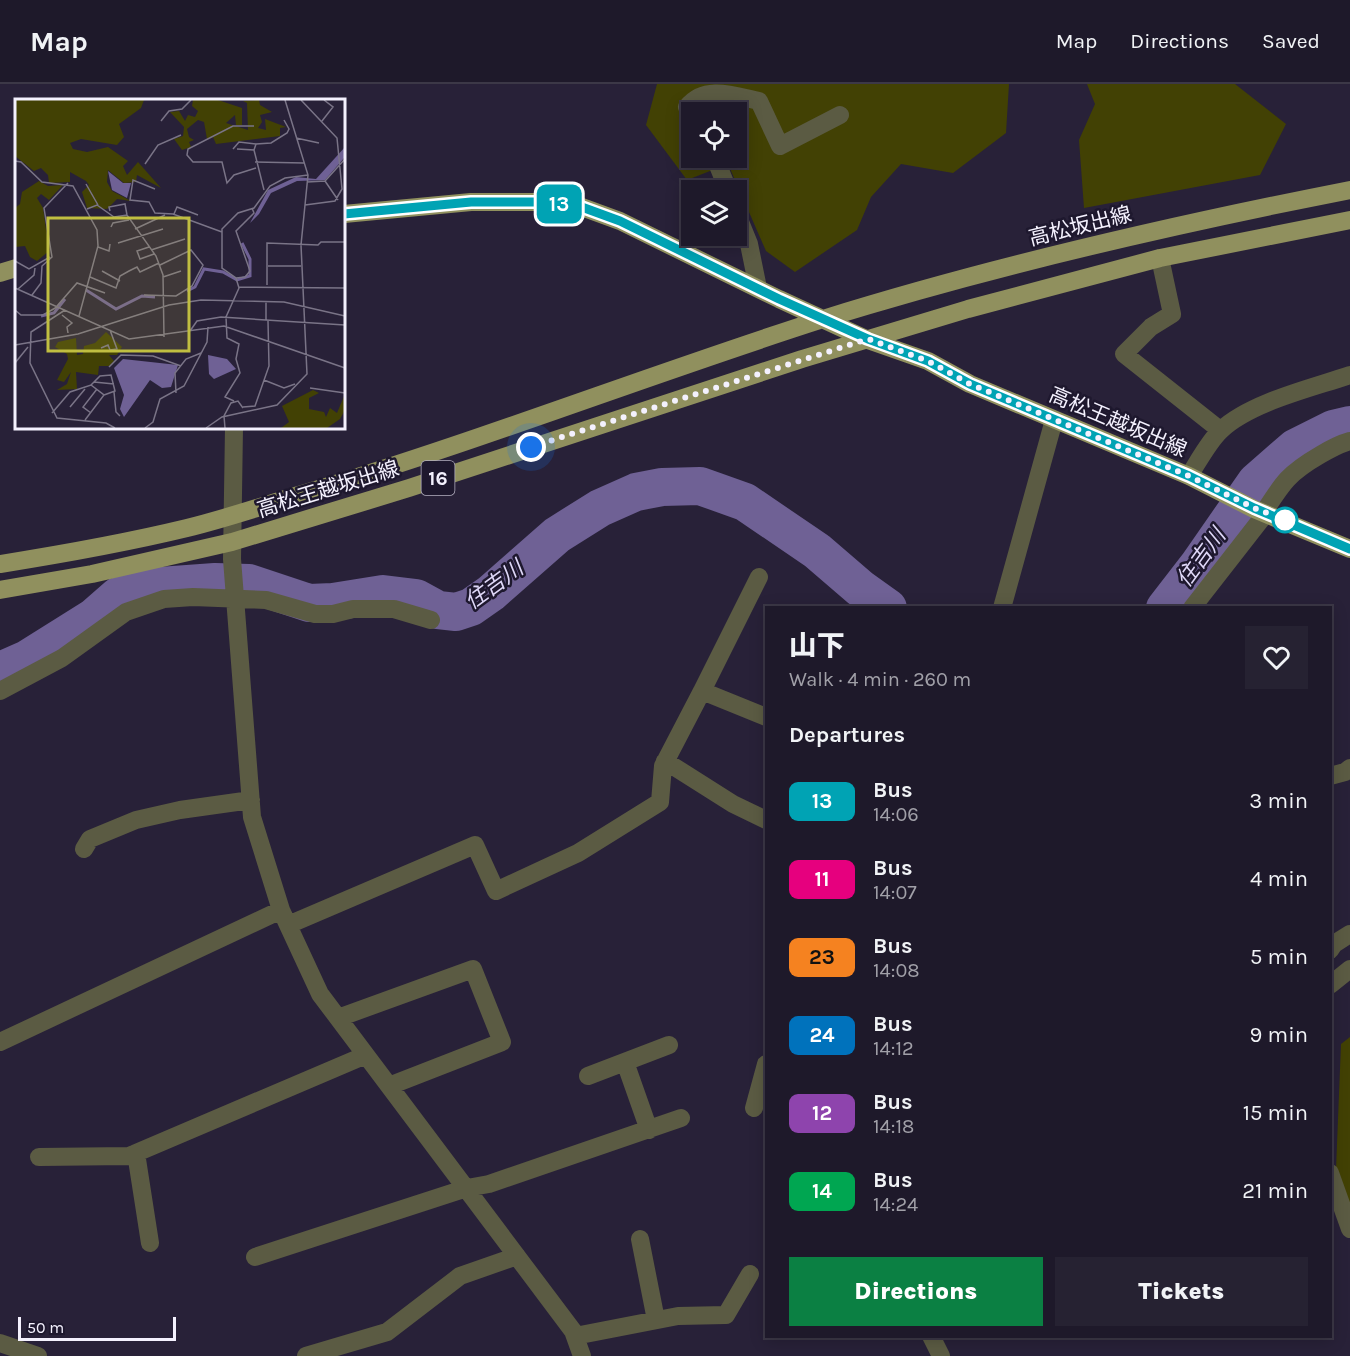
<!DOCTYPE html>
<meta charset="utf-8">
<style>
body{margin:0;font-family:Karla,"Noto Sans JP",sans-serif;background:#262232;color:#f1f3f6;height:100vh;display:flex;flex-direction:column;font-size:22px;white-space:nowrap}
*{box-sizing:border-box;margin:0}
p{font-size:20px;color:#a1a0a8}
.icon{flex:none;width:33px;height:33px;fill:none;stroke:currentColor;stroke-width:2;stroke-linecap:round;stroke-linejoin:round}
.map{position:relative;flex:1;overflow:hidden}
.drawer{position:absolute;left:765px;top:522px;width:567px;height:732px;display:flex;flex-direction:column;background:#1e192a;border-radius:0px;box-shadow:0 3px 15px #0003,0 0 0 2px #3c3847}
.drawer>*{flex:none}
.badge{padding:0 12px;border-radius:9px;font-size:21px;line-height:39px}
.controls{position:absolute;left:681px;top:18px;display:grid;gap:12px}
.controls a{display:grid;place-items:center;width:66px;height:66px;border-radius:0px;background:#1e192a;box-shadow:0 3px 15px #0003,0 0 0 2px #3c3847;font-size:30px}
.scale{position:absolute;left:18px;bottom:15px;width:158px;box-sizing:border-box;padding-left:6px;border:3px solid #f4f1fe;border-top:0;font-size:16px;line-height:21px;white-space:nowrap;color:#f4f1fe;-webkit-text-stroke:4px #1e182e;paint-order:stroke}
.you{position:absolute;width:30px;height:30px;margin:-15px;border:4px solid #fff;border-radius:50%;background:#1a73e8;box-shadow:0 0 0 9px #1a73e833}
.map>.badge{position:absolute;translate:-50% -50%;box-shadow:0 0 0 3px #fff}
h2{padding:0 24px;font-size:22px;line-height:54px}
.round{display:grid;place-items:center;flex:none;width:63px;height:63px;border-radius:0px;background:#262232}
.overview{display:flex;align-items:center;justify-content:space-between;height:102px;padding:0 24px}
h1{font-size:28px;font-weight:800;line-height:45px}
.cta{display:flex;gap:12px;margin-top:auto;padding:12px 24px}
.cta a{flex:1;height:69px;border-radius:0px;background:#0b8043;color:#fff;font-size:24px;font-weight:800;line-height:69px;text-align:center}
.cta a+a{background:#262232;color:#f1f3f6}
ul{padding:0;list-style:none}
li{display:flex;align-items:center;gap:18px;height:78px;padding:0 24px}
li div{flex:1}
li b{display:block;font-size:22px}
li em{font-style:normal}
li .badge{min-width:66px;font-weight:700;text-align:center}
header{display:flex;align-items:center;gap:36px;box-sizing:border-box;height:84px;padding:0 30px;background:#1e192a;border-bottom:2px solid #3c3847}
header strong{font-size:28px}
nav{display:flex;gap:33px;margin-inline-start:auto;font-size:21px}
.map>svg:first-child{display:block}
.green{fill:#424104;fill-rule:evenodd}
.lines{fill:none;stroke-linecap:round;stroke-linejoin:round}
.river{stroke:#6f6195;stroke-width:38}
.minor{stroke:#5b5b43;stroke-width:18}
.major{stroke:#90905e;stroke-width:18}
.line-casing{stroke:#fff;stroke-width:14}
.line{stroke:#00a3b4;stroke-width:9}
.walk{stroke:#f4f1fe;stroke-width:6;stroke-dasharray:0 10.8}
.stop-dot{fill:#fff;stroke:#00a3b4;stroke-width:3}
.labels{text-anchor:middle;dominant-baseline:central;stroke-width:5;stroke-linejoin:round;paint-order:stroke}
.shield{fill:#1e182e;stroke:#b4b0c0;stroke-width:1.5}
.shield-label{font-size:20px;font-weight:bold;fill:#f4f1fe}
.street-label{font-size:21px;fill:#f4f1fe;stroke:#1e182e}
.water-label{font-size:22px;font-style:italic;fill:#dfd8f8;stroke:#1e182e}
.inset-river{fill:none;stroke:#6f6195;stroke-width:3}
.inset-road{fill:none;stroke:#7a7487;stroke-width:1.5}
.view{fill:#c0be41;fill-opacity:0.15;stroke:#c0be41;stroke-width:3}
.inset-edge{fill:none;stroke:#f4f1fe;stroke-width:3}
</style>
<header>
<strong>Map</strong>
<nav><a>Map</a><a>Directions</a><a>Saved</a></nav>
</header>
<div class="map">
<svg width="1350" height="1272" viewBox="0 0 1350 1272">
<rect width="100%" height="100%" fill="#282138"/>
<!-- green -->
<path class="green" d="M 657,0 L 1009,0 L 1006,49 L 953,89 L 901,80 L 871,113 L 857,146 L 795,188 L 766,167 L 728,80 L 687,96 L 646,41 ZM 692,28 L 736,28 L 736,74 L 692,74 Z
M 1087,0 L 1235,0 L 1286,40 L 1260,91 L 1084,124 L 1079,56 L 1095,20 Z
M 1350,953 L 1350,1132 L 1336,1085 L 1341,960 Z"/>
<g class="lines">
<!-- river -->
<path class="river" d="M 1165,524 L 1199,480 L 1256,398 L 1295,364 L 1333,345 L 1350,341
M 0,587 L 27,575 L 94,533 L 118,512 L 160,502 L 215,498 L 249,499 L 309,519 L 333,518 L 383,510 L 416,514 L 438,526 L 456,528 L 471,523 L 491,509 L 557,451 L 600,424 L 636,408 L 662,403 L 700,402 L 745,418 L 817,467 L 860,504 L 888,524"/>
<!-- minor -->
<path class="minor" d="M 692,33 L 687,23 C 705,0 735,12 759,17 L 780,62 L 840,31
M 715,74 L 728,106
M 736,128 L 749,160 L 758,204
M 1160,174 L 1172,230 L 1151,243 L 1124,270 L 1220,346
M 234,344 L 232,475 L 252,733 L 281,826 L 320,910 L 573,1247 L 582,1272
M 1189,392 C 1198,378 1209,357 1221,346 C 1251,318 1312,304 1350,291
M 1264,428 C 1283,398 1289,389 1320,371 C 1330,365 1339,360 1350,357
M 1002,524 L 1054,336
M 1192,524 L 1266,429
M 0,607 L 62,574 L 126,528 L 164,515 L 193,513 L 266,516 L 315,530 L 333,530 L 353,525 L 394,525 L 431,536
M 702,607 L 759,493
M 665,677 L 733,720 L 766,736
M 1330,692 L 1345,688 L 1350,684
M 84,765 L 90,755 L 136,736 L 180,726 L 251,716
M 288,841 L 475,761 L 496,807 L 578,769 L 660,718 L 663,682 L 702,607 L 766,633
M 1330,866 L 1334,860 L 1350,850
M 1330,901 L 1350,885
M 338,934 L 473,885 L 502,958 L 389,1002
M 0,958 L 281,826
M 625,978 L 649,1046
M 588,992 L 669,961
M 754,1024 L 766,980
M 136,1069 L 150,1159
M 39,1073 L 129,1072 L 366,971
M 1330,1089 L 1350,1145
M 640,1155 L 656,1236
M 255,1173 L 467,1104 L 489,1100 L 681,1034
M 575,1252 L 678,1232 L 726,1231 L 750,1190
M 931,1252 L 941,1272
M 0,1259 L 38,1272
M 306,1272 L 387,1248 L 460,1192 L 517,1172"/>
<!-- major -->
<path class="major" d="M 344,130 L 471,118 L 541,118 L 579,122 L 620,137 L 779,215 L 868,256 L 928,277 L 970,300 L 1189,392 L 1254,425 L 1350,465
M 0,189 L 16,184
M 0,480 C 63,470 125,459 187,444 C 228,434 268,420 309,408 C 482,356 651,290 823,235 C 996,181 1172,141 1350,106
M 0,506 L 92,490 L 232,458 L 409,404 L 802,275 L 968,225 L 1160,174 L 1350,136"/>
</g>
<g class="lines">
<defs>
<path id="line" d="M 344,130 L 471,118 L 541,118 L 579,122 L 620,137 L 779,215 L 868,255 L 928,277 L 970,300 L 1189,392 L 1254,424 L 1350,465"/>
</defs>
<!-- line casing -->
<use href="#line" class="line-casing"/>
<!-- line -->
<use href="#line" class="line"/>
<!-- walk -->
<path class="walk" d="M 531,363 L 868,255 L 928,277 L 970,300 L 1189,392 L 1254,424 L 1285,436"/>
</g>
<!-- markers -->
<circle class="stop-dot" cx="1285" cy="436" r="12"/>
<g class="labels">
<!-- shield labels -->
<rect class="shield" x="421.5" y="377" width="33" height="34" rx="4.5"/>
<g class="shield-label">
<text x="438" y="394">16</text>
</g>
<!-- street labels -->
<g class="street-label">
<text transform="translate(1080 142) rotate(-14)">高松坂出線</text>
<text transform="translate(1118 338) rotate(23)">高松王越坂出線</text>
<text transform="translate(328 405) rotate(-17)">高松王越坂出線</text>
</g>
<!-- water labels -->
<g class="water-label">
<text transform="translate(1201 474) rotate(-54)">住吉川</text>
<text transform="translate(494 501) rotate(-36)">住吉川</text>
</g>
</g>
<!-- overview -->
<g transform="translate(15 15)">
<rect width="330" height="330" fill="#282138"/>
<path d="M 0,1 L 129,1 L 126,9 L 104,25 L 109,38 L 102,46 L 66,40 L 55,44 L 58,50 L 72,53 L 93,48 L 113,62 L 108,67 L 112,76 L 123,63 L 146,89 L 122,76 L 121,83 L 109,84 L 93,71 L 92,83 L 97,92 L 116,102 L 102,100 L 92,110 L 72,109 L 67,93 L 74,86 L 71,82 L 55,73 L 55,83 L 34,84 L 33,76 L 26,69 L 19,72 L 0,57 ZM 178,1 L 203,1 L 227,9 L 227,26 L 221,26 L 220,16 L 211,24 L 233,31 L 232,4 L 228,2 L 244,1 L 245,6 L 257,13 L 245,16 L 247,23 L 243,29 L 251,31 L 250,20 L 271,28 L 265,29 L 265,37 L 201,45 L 198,38 L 192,40 L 189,23 L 183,21 L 172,30 L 174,38 L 179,41 L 174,43 L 176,48 L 167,51 L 159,40 L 168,37 L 169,28 L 155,13 L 164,12 L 170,22 L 173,16 L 180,18 L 183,12 L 177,7 ZM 24,82 L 33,87 L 48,86 L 34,101 L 26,95 L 22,99 L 28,109 L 34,152 L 22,162 L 15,158 L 10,147 L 0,148 L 0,109 L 5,105 L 7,93 ZM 91,233 L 107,248 L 102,256 L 94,256 L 99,262 L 94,267 L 84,267 L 83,276 L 61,273 L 62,290 L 42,291 L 52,285 L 56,273 L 49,283 L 42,281 L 53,260 L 52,255 L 40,248 L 43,243 L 61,239 L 62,256 L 68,255 L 69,247 L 80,244 ZM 298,291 L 304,294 L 294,299 L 294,310 L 309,313 L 311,318 L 315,309 L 322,314 L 330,295 L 330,311 L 325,320 L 312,329 L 266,329 L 274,323 L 267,307 Z" fill="#424104"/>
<path d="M 330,48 L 330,58 L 310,81 L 282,82 L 256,94 L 244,115 L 235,124 L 253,91 L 281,78 L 301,80 ZM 93,72 L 108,84 L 116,84 L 112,99 L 97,91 ZM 193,256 L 212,260 L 221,270 L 199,280 L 194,275 ZM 108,260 L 163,266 L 156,288 L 147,289 L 135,281 L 109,318 L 105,310 L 109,296 L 99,269 Z" fill="#6f6195"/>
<path class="inset-river" d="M 71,191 L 101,210 L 127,197 L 140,198M 172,192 L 180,188 L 189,170 L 208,173 L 222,181 L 235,177 L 235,160 L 227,144M 26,217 L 39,214 L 50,200"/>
<path class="inset-road" d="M 286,1 L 322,39 L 327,90 L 320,102 L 290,106M 146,22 L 154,12 L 167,10 L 176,1M 307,22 L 318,8 L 309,1M 239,27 L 218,27 L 173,50 L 172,56 L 178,63 L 207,63 L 212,84 L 219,76 L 241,69M 281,39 L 304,44M 218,50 L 224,43 L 241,45M 222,50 L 239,51 L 249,91M 239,51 L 241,45 L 256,44 L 272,34 L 274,30 L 269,21M 0,62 L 6,63 L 27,83 L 58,87 L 82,131 L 83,147 L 64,217M 240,63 L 289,64M 130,65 L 143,46 L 166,36M 310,82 L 323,101M 292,83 L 310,82 L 330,60M 71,85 L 83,106M 140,90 L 118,81 L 115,101 L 134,103 L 140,114 L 158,115 L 207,133M 72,110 L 82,106 L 99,118 L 112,116 L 141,157 L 148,176 L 149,238M 95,112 L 94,108 L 110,105 L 112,116M 159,115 L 162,108 L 183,116M 96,128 L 98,124 L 114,121M 120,130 L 150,116M 103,144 L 148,130M 83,148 L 94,152 L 95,145M 134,148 L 122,152 L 125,160 L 139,155M 136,151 L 170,140M 0,162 L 14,170 L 35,158M 253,167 L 286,167M 87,172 L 105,182M 75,178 L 101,189 L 105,177 L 114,172 L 122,168 L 125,173 L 144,164M 148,178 L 166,172M 221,179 L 230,178 L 235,172 L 221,132 L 239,114 L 237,109M 252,186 L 252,144 L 303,146 L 306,143 L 330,143M 224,188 L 330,189M 0,189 L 114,240 L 209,227 L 330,269M 3,190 L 19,176 L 20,169M 17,196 L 26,184 L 27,167 L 37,158 L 29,109 L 53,84M 129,196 L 161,197 L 177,187 L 188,166 L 176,151 L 145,166M 251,202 L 251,222M 42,207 L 62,184 L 90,194M 0,211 L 6,216 L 28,216 L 42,208M 50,211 L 16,233 L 15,264 L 42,319 L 91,324 L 100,329M 47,216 L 57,224 L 52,228 L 53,234M 175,232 L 182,222 L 206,218 L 330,226M 0,246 L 63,235 L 154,206 L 186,201 L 269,203 L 330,217M 86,249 L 93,246 L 95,251 L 102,250 L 95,231M 0,264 L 13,248M 94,268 L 106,256 L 138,257 L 166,267M 249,281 L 269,289 L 280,285M 79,283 L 99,285M 76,286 L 85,277 L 96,276 L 100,292 L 89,296M 295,289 L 330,294M 99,293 L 101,313 L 105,317M 161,294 L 160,274 L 171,260 L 186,254M 219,302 L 210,298 L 225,274 L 221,260 L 224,245 L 212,239 L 211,218 L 224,189 L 221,179 L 207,169 L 207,130 L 223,114 L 239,109 L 255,87 L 270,79 L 293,76M 55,308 L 70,290M 228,308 L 240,307 L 254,267 L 253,222M 37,314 L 55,293 L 76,286 L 89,296 L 70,321M 76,314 L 68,308 L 82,290M 130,329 L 138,323 L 145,300 L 169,287 L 192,243 L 193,228M 191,329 L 207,318 L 262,306 L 292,275 L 286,146 L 293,76 L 270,1M 210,329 L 209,317 L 216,304 L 223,302 L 228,309"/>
<path class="view" d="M 33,119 L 174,119 L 174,252 L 33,252 Z"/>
<rect width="330" height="330" class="inset-edge"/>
</g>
</svg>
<div class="controls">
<a><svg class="icon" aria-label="locate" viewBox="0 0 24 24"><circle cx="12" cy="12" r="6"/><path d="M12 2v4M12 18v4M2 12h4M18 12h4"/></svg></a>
<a><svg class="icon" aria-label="layers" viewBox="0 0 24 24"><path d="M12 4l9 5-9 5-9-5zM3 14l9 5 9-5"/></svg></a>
</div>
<div class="scale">50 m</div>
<div class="you" style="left:531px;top:363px"></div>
<b class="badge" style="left:559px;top:120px;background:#00a3b4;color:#fff">13</b>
<section class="drawer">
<div class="overview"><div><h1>山下</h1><p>Walk · 4 min · 260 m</p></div><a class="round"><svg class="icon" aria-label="heart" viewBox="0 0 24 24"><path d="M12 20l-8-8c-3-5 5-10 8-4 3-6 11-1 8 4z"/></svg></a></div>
<h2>Departures</h2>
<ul>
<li><span class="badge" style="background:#00a3b4;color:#fff">13</span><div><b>Bus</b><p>14:06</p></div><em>3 min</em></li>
<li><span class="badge" style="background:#e6007e;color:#fff">11</span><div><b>Bus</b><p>14:07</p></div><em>4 min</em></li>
<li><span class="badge" style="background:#f58220;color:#111">23</span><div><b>Bus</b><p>14:08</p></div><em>5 min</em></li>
<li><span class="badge" style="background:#0072bc;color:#fff">24</span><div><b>Bus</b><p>14:12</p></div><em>9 min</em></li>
<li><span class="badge" style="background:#8e44ad;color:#fff">12</span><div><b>Bus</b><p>14:18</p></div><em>15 min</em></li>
<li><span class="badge" style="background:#00a651;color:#fff">14</span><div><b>Bus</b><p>14:24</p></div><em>21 min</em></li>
</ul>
<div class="cta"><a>Directions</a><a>Tickets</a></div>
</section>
</div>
